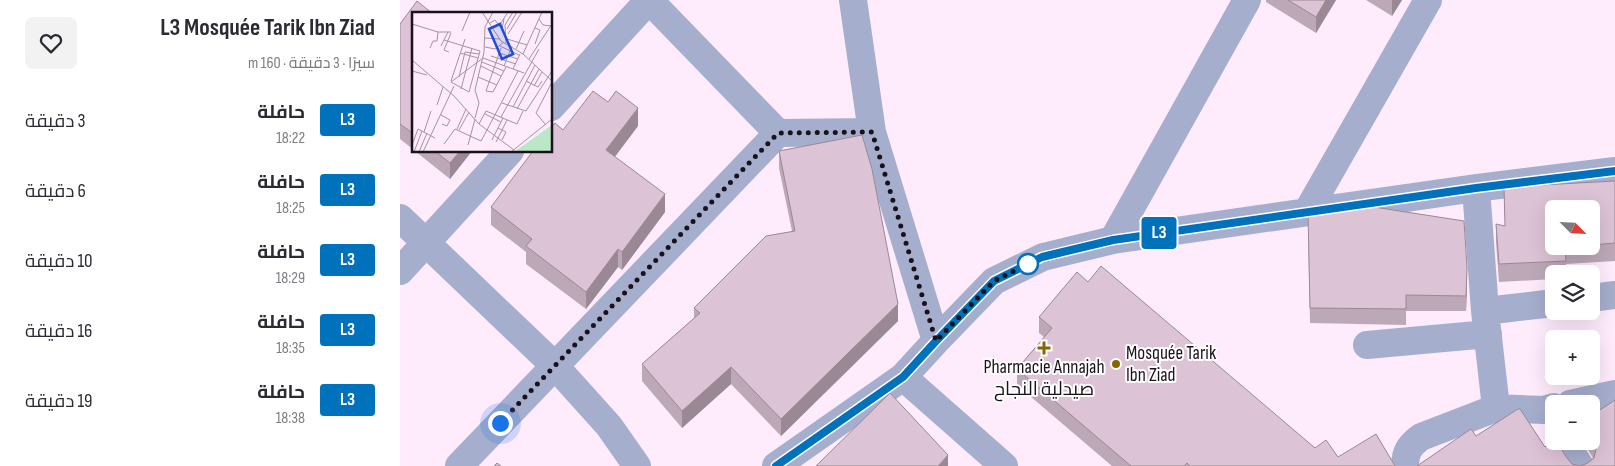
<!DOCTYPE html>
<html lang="ar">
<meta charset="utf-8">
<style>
body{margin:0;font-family:"Sofia Sans Condensed",Cairo,sans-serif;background:#f2f2f3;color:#2b2b33;direction:rtl;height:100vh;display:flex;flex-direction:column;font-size:19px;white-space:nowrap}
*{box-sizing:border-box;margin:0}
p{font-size:16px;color:#7c7c81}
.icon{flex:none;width:28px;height:28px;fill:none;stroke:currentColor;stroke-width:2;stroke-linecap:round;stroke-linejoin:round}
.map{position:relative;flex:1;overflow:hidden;direction:ltr}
.drawer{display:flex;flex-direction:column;background:#fff;width:400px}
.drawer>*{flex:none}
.badge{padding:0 10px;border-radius:4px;font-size:18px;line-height:32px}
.needle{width:32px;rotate:114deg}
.tools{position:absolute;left:1145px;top:200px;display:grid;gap:10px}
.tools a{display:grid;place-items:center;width:55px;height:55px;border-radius:8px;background:#fff;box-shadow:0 5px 20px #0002;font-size:25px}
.you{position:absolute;width:25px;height:25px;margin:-12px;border:4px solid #fff;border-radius:50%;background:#1a73e8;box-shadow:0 0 0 8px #1a73e833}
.map>.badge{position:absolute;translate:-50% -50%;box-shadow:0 0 0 2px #fff}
.round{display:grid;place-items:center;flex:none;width:52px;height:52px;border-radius:8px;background:#f2f2f3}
.head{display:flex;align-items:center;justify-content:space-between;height:85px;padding:0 25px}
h1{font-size:24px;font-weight:700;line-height:38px}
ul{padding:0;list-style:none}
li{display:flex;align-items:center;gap:15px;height:70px;padding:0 25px}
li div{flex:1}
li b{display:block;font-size:19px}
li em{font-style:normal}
li .badge{min-width:55px;font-weight:700;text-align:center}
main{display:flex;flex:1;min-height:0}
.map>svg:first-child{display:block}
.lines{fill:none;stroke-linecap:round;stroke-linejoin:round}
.street{stroke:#a6aecd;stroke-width:28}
.wall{fill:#bda8b7;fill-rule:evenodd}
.shaded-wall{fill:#9a8895}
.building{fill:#dcc3d5;stroke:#9a8895}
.line-casing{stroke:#fff;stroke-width:11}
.line{stroke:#0072bc;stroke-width:8}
.walk{stroke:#1a121a;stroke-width:5;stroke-dasharray:0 9}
.stop-dot{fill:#fff;stroke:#0072bc;stroke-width:2.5}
.poi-dot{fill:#876601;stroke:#fff;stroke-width:2}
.labels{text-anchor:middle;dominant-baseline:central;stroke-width:4;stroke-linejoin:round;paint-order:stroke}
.poi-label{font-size:19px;fill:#1a121a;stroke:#fff;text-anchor:start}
.inset-road{fill:none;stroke:#a394a2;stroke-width:1}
.view{fill:#1d4ed8;fill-opacity:0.15;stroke:#1d4ed8;stroke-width:2.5}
.inset-edge{fill:none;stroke:#1a121a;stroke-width:2.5}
</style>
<main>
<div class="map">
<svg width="1215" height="466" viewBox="0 0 1215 466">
<rect width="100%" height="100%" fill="#feebfc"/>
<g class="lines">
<!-- street -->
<path class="street" d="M 249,0 L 378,133
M 453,0 L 472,132 L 536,341
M 151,107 L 249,0
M 1076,188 L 1085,311 L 1096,408
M 907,212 L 1028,0
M 0,218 L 155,366 L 209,426 L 237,466
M 713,240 L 847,0
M 0,271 L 110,151
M 1191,298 L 1215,295
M 1085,311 L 1154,303
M 967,345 L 1088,334
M 503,377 L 604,466
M 1170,404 L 1215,394
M 1164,441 L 1180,466
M 59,466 L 378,133 L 472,132
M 376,466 L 503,377 L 536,341 L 594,281 L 643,257 L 713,240 L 1076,188 L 1215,171
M 1005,466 C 1005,452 1010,445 1021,437 L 1096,408 L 1144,410 L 1154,407"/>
</g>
<!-- wall -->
<path class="wall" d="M 866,0 L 936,0 L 916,33 L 866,2 Z
M 966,0 L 1002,0 L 992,16 Z
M 14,14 L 14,150 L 0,139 L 0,24 Z
M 238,126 L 215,157 L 265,212 L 222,270 L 218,267 L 186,309 L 126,264 L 126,252 L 91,225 L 91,207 L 163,130 Z
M 15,151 L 72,151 L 50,179 Z
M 379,151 L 498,321 L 381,436 L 331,384 L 282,428 L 242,381 L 242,364 L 294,318 L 294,308 L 392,231 L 379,168 Z
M 1215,181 L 1215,261 L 1166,264 L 1166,274 L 1154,274 L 1154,279 L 1099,282 L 1096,242 L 1096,224 L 1105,226 L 1104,187 ZM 1191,209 L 1191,246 L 1154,246 Z
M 908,228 L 1067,284 L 1066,311 L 1006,311 L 1006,325 L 910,323 Z
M 688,282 L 915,448 L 938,457 L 995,466 L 712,466 L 617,385 L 617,369 L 644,337 L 639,333 L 639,317 Z
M 1191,416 L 1215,466 L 1017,466 L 1076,436 L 1145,447 L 1167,458 L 1172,464 L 1180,466 L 1188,463 L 1193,458 L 1183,441 L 1191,441 Z"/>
<!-- shaded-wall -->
<path class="shaded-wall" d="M 926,0 L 936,0 L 916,33 L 916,17 Z
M 992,0 L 1002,0 L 992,16 Z
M 238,108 L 238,126 L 206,168 L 206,150 Z
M 60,151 L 72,151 L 50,179 L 50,163 Z
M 265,194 L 265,212 L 222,270 L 222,252 Z
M 218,249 L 218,267 L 186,309 L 186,292 Z
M 1067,268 L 1067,284 L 1066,311 L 1066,296 Z
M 498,304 L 498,321 L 381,436 L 381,419 Z
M 331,367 L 331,384 L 282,428 L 282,411 Z
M 548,455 L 548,466 L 538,466 Z"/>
<!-- building -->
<path class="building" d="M 888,0 L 926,0 L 916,17 Z
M 17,1 L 33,14 L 14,14 L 14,134 L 0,124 L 0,24 Z
M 193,91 L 208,102 L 216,91 L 238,108 L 206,150 L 265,194 L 222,252 L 218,249 L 186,292 L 126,246 L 132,239 L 91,207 L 133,151 L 151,151 L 151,128 L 155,123 L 163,130 Z
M 462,135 L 472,169 L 498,304 L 381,419 L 331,367 L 282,411 L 242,364 L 300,313 L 294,308 L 366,236 L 395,231 L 379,151 Z
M 35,151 L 60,151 L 50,163 Z
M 1215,181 L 1215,243 L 1191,245 L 1191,209 L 1154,209 L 1154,246 L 1165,246 L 1166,261 L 1099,264 L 1096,224 L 1105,226 L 1104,187 Z
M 961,205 L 1064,221 L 1067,268 L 1066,296 L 1006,295 L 1006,309 L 910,308 L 908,212 Z
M 701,266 L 915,448 L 926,440 L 938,457 L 976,434 L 995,466 L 790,466 L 787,463 L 784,466 L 731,466 L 617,369 L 652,328 L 639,317 L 677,272 L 688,282 Z
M 490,393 L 548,455 L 538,466 L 416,466 Z
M 1215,400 L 1215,466 L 1017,466 L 1071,429 L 1076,436 L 1118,409 L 1120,409 L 1145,447 L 1154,441 L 1156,441 L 1167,458 L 1172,464 L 1180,466 L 1188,463 L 1194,458 L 1196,449 L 1191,439 L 1191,416 Z
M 97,463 L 101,466 L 94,466 Z"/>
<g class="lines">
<defs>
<path id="line" d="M 376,466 L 503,377 L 536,341 L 594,281 L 642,257 L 713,240 L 1076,188 L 1215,171"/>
</defs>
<!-- line casing -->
<use href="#line" class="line-casing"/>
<!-- line -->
<use href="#line" class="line"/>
<!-- walk -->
<path class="walk" d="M 100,423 L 378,133 L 472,132 L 536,341 L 594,281 L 628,264"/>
</g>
<!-- markers -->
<circle class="stop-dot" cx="628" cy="264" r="10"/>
<g class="poi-dot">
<path d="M641.5 340.5h5v5h5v5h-5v5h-5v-5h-5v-5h5z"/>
<circle cx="716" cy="364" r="5"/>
</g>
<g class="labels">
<!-- poi labels -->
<g class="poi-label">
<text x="726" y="353">Mosquée Tarik<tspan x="726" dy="22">Ibn Ziad</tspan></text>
<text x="644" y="367" text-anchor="middle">Pharmacie Annajah<tspan x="644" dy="22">صيدلية النجاح</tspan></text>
</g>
</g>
<!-- overview -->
<g transform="translate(12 12)">
<rect width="140" height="140" fill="#feebfc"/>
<path d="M 140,113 L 140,140 L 102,140 Z" fill="#bbe7c8"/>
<path class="inset-road" d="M 70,0 L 89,29 L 111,42 L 140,69M 127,7 L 131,13 L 139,14M 78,11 L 83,8 L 90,17 L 92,7M 0,12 L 26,20 L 39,20M 87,14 L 96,0M 123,16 L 128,18 L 123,32M 95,17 L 105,0M 50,19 L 58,0M 96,22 L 110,0M 73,26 L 88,27M 95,27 L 115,33M 32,28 L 68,39M 94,31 L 93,13 L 101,0M 29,34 L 36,20M 88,34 L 107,43M 73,35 L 83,37 L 92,30M 18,36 L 21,29 L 25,29 L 26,20M 89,36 L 74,79 L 81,80 L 94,55M 104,37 L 112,19M 37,40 L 32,38 L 39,21M 48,41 L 66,46M 87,41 L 106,47M 111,42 L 130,0M 79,44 L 104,52M 117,47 L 140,12M 0,48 L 42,84 L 67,112 L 102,138M 70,50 L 92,59M 69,54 L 89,64M 92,54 L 100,34M 101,57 L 108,42M 0,59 L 15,63M 47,65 L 53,40 L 67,42M 66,65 L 85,73M 39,69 L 53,27M 114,69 L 126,75 L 130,69M 39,70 L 71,46 L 112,61M 39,70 L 57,80 L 68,39M 122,74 L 130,60M 49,77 L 60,36M 90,91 L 114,99 L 140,59M 25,93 L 31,75M 101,95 L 123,53M 105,97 L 127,57M 73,102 L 89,110M 29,103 L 38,108 L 35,114 L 30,112M 89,105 L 127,37M 63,106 L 67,91 L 63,78 L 72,40 L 73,15 L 81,0M 67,112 L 74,99 L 105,112 L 111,99M 133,112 L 124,101 L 140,70M 86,116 L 94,120 L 90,128M 45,117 L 54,97M 47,118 L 57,100M 75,118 L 106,59M 12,120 L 19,99M 58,124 L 69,129 L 75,118M 80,128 L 91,106M 84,130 L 95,108M 32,132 L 43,117 L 58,124M 0,133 L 6,117 L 23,126M 56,133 L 63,107M 2,140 L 10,119M 7,140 L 15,121M 11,140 L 42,74M 99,140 L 140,107"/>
<path class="view" d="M 88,12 L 101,42 L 90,47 L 77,17 Z"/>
<rect width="140" height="140" class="inset-edge"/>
</g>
</svg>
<div class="tools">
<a><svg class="needle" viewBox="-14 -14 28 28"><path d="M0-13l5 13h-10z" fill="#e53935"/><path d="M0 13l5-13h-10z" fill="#7c7c81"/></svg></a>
<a><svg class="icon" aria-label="layers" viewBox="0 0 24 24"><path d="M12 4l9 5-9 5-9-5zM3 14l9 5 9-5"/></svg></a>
<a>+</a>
<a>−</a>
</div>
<div class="you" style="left:100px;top:423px"></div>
<b class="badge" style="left:759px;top:233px;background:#0072bc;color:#fff">L3</b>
</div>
<section class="drawer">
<div class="head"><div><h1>L3 Mosquée Tarik Ibn Ziad</h1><p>سيرًا · 3 دقيقة · 160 m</p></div><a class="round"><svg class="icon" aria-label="heart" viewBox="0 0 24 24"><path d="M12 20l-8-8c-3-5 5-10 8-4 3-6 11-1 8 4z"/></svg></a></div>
<ul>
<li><span class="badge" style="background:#0072bc;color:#fff">L3</span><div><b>حافلة</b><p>18:22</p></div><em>3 دقيقة</em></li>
<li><span class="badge" style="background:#0072bc;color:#fff">L3</span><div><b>حافلة</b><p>18:25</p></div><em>6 دقيقة</em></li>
<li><span class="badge" style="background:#0072bc;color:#fff">L3</span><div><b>حافلة</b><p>18:29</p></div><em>10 دقيقة</em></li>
<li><span class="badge" style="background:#0072bc;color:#fff">L3</span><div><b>حافلة</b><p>18:35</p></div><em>16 دقيقة</em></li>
<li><span class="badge" style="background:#0072bc;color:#fff">L3</span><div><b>حافلة</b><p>18:38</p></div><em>19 دقيقة</em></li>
</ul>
</section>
</main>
